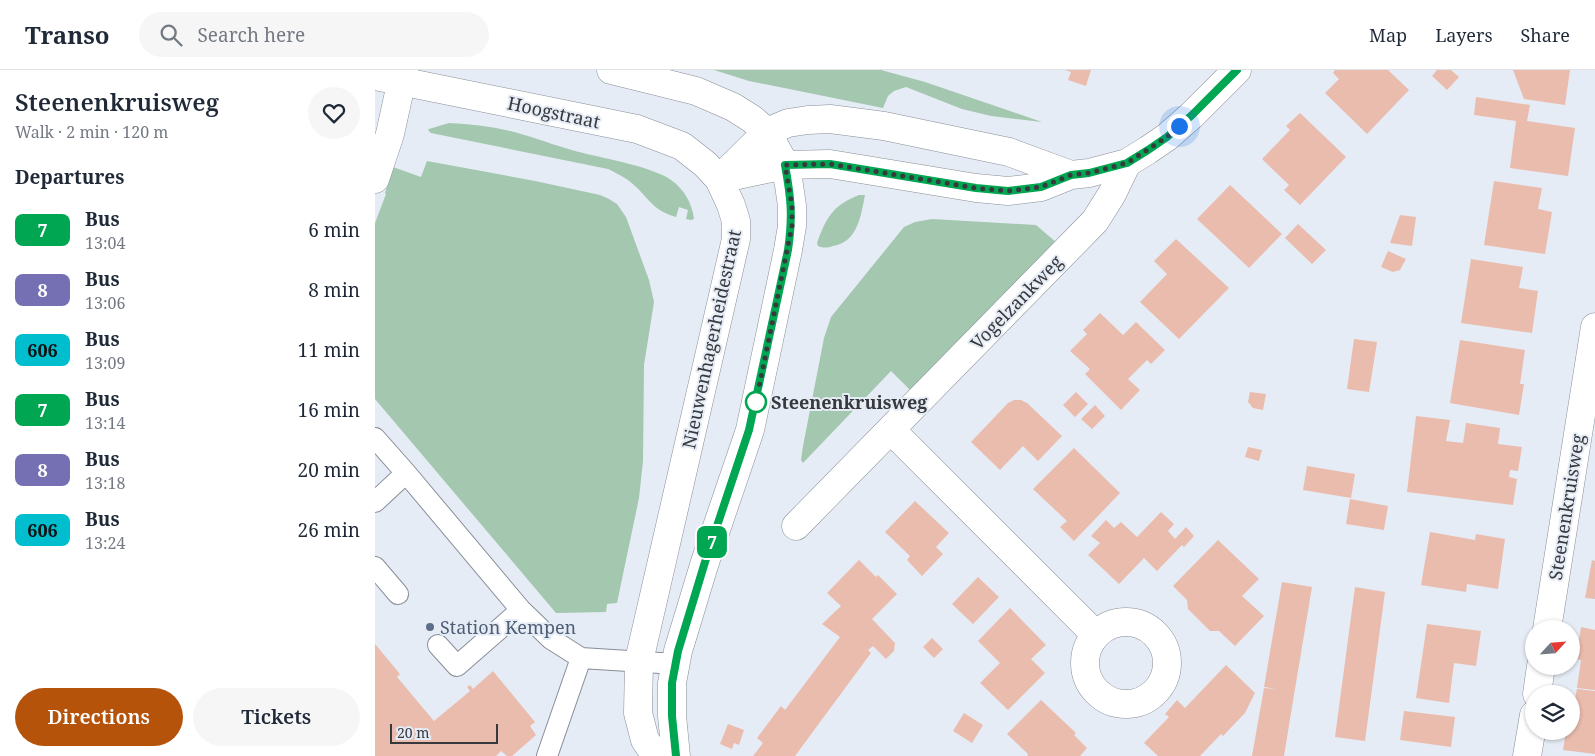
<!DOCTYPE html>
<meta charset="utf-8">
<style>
body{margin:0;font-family:"Noto Serif",serif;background:#f6f6f7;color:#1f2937;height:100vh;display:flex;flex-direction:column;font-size:19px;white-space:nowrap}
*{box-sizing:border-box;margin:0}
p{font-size:16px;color:#747a83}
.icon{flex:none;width:28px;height:28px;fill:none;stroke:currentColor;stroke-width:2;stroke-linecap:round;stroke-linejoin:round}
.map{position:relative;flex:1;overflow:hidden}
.details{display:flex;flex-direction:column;background:#fff;width:375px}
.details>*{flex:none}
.badge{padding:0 10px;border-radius:8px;font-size:18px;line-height:32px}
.needle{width:32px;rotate:64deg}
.fabs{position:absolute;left:1150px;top:550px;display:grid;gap:10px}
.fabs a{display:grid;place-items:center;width:55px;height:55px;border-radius:50%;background:#fff;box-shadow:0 1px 4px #0004;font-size:25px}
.scale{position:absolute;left:15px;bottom:12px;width:108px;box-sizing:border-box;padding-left:5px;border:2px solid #37393d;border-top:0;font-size:14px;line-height:18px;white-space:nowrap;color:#37393d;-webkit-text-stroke:4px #e6ecf5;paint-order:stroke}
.you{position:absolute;width:25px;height:25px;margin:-12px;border:4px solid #fff;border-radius:50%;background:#1a73e8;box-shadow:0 0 0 8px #1a73e833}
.map>.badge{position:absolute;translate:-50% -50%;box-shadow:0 0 0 2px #fff}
h2{padding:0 15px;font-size:19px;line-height:45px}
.round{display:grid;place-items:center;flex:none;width:52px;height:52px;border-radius:26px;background:#f6f6f7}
.overview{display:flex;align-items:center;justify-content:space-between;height:85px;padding:0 15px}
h1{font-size:24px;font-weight:600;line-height:38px}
.cta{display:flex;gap:10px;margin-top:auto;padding:10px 15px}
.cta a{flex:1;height:58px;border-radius:30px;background:#b45309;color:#fff;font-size:20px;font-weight:600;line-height:58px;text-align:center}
.cta a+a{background:#f6f6f7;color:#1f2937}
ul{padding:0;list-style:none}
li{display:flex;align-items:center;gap:15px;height:60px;padding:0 15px}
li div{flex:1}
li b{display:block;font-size:19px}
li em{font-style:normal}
li .badge{min-width:55px;font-weight:700;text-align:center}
header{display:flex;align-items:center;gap:30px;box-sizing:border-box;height:70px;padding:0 25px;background:#fff;border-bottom:1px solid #e0e1e3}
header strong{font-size:24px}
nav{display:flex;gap:28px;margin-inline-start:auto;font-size:18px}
.search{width:350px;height:45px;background:#f6f6f7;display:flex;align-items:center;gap:12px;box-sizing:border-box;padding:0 18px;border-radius:28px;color:#747a83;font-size:19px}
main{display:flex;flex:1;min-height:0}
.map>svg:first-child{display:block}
.green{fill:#a4c7b0}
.building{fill:#eabcae}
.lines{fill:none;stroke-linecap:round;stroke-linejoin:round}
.lane-casing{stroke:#888e97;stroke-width:22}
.street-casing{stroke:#888e97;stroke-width:29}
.secondary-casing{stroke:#888e97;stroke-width:29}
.highway-casing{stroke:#888e97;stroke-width:29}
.lane{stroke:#fff;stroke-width:20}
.street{stroke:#fff;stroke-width:28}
.secondary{stroke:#fff;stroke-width:28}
.highway{stroke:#fff;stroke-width:28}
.line-casing{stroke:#fff;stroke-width:11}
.line{stroke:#00a651;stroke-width:8}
.walk{stroke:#37393d;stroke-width:5;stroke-dasharray:0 9}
.stop-dot{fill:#fff;stroke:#00a651;stroke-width:2.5}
.service-dot{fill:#5c6f8a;stroke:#e6ecf5;stroke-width:2}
.labels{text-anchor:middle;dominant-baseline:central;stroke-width:4;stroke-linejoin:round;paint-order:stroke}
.street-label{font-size:18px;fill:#37393d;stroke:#e6ecf5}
.stop-label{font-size:18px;font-weight:bold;fill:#37393d;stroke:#e6ecf5;text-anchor:start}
.service-label{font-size:18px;fill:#4e5e75;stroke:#e6ecf5;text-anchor:start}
</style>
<header>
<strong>Transo</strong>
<div class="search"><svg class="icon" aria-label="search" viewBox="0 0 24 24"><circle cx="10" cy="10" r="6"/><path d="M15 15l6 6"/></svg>Search here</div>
<nav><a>Map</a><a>Layers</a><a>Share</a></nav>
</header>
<main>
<section class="details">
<div class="overview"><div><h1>Steenenkruisweg</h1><p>Walk · 2 min · 120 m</p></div><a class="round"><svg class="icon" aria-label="heart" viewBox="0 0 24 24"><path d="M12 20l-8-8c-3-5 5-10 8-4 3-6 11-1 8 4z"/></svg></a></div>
<h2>Departures</h2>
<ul>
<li><span class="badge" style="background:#00a651;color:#fff">7</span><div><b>Bus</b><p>13:04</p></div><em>6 min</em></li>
<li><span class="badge" style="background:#7570b3;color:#fff">8</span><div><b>Bus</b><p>13:06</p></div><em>8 min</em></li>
<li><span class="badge" style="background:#00becd;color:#111">606</span><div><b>Bus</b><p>13:09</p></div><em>11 min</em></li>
<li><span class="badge" style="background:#00a651;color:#fff">7</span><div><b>Bus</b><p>13:14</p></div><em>16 min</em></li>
<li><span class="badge" style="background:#7570b3;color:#fff">8</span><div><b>Bus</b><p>13:18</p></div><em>20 min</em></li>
<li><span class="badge" style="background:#00becd;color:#111">606</span><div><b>Bus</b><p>13:24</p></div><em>26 min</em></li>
</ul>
<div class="cta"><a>Directions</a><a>Tickets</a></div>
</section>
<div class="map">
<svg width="1220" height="686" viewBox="0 0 1220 686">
<rect width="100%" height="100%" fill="#e6ecf5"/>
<!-- green -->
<path class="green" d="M 339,0 L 506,0 L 550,12 L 667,52 L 616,46 L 587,39 L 531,17 L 519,21 L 513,26 L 508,38 L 374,11 Z
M 74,53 C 98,54 122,57 146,64 C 167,70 187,78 208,83 C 232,89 278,97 296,110 C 309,119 317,133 319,149 L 316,150 L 311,149 L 313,140 L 304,137 L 301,147 C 279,141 275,130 260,116 C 252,108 243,104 233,99 L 56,63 L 53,60 L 54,59 Z
M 52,91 L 160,111 L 225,125 L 234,129 L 242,134 L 251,147 L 274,210 L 279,232 L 269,295 L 268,391 L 264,428 L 242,533 L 232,534 L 231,542 L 181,543 L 0,329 L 0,153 L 11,124 L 10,123 L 18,97 L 46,107 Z
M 484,125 L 490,125 C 486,145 483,172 458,176 C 452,178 448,178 443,176 L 442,173 C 451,148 458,135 484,125 Z
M 557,149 L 661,155 L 682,173 L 536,321 L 516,301 L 428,393 L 426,390 L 428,376 L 449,268 L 456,247 L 529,157 L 540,152 Z"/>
<!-- building -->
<path class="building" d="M 690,0 L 716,0 L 711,16 L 693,10 L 696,2 Z
M 960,0 L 1013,0 L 1034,20 L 992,64 L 950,23 L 964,9 L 958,3 Z
M 1062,0 L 1076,0 L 1084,7 L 1072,20 L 1057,6 Z
M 1138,0 L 1195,0 L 1190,35 L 1149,29 Z
M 1101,27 L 1155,35 L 1152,51 L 1200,58 L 1193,106 L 1135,98 L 1141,51 L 1099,45 Z
M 925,43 L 971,87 L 925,135 L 909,120 L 914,115 L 887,89 L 915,60 L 911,56 Z
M 1119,111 L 1167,118 L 1163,139 L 1177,142 L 1170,184 L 1109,175 Z
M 855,115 L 907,164 L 874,198 L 822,149 Z
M 1025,145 L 1041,147 L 1037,176 L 1015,173 Z
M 923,154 L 951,180 L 937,194 L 910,168 Z
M 801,169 L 854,218 L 804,269 L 765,232 L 792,204 L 779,191 Z
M 1013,181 L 1031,189 L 1025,200 L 1018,202 L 1006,197 Z
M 1096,189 L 1148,197 L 1144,218 L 1163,221 L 1157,263 L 1086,253 Z
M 725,243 L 748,265 L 761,252 L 790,280 L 776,294 L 772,290 L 753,309 L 765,320 L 746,340 L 710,304 L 715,299 L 695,281 L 712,264 L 708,260 Z
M 979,269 L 1002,272 L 994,322 L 972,319 Z
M 1085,270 L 1150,280 L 1145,314 L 1149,314 L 1144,345 L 1075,333 Z
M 701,322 L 713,334 L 700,347 L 688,335 Z
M 875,322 L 891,324 L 888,340 L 878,338 L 873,332 Z
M 639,330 L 646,330 L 652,333 L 687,366 L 663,391 L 648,376 L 625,400 L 596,372 L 633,333 Z
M 720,335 L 730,346 L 717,359 L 706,349 Z
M 1041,346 L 1075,350 L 1071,371 L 1088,373 L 1091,353 L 1125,358 L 1123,374 L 1147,377 L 1143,401 L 1135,400 L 1134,407 L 1142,409 L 1138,435 L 1032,422 Z
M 873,377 L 887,380 L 884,391 L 870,387 Z
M 699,378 L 745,423 L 699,471 L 685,457 L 692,451 L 658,419 Z
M 932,396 L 980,404 L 976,428 L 928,420 Z
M 975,429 L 1013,436 L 1009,460 L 971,454 Z
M 540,431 L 574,463 L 561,477 L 568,484 L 547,506 L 532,490 L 535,486 L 510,462 Z
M 786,442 L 799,454 L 793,461 L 800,469 L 811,457 L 819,466 L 809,477 L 807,475 L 782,501 L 769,488 L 744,514 L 713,485 L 725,473 L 716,466 L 731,450 L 739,458 L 746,452 L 762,467 Z
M 1055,462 L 1100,470 L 1101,464 L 1130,469 L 1123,519 L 1092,514 L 1091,522 L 1046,515 Z
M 843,470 L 884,509 L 867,526 L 889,546 L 860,576 L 844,561 L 835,561 L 813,539 L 812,530 L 798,516 Z
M 484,490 L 501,507 L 503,505 L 522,524 L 497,549 L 520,573 L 519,581 L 511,589 L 498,576 L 493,580 L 496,583 L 420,686 L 378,686 L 388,673 L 382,668 L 406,636 L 410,640 L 465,567 L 447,554 L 466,536 L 452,523 Z
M 1217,490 L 1220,491 L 1220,529 L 1210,528 Z
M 603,507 L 624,527 L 598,554 L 577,534 Z
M 907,512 L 937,517 L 917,637 L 909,686 L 877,686 L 889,618 L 901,619 L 889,617 Z
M 980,517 L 1010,522 L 990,671 L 960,667 Z
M 635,538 L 671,575 L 656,589 L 670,603 L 633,640 L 605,613 L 625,593 L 603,571 Z
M 1052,554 L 1106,561 L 1101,596 L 1079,593 L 1074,633 L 1041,628 Z
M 1206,557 L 1220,560 L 1220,620 L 1202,618 L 1206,590 L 1201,589 Z
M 557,568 L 568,579 L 559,588 L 548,577 Z
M 0,574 L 25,604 L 22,607 L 59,651 L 95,621 L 92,617 L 95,615 L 98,619 L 118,601 L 160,652 L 155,656 L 161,665 L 137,686 L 132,686 L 126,681 L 121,686 L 0,686 Z
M 851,595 L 880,623 L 870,643 L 848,666 L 846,664 L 825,686 L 783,686 L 769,673 L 794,647 L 790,644 L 802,630 L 810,638 Z
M 1202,619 L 1220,621 L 1220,684 L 1188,680 L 1191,661 L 1196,661 L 1196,647 Z
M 666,630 L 701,663 L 699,665 L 712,678 L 705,686 L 652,686 L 653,684 L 632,664 Z
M 1029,641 L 1080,647 L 1076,677 L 1025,670 Z
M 589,643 L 608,655 L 597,673 L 578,661 Z
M 353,654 L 369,660 L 364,675 L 359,673 L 357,679 L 345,674 Z"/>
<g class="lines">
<defs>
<path id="lane" d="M 0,368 L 31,403
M 0,432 L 31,403 L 146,540 L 176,569 L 206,588 L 301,594
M 0,497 L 23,524
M 63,575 L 82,596 L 146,540
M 172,686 L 206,588"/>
<path id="street" d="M 516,360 L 721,565
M 421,456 L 720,151 L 737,124 L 752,93
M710 593a41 41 0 1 1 82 0a41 41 0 1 1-82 0Z
M 1172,559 L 1220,257
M 1162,624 L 1166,596
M 1152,686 L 1159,645"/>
<path id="secondary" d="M 236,0 L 321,21 L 358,37 L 377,49 L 392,62 L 410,95 L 414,115 L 417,136 L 417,156 L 413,180 L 375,360 L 330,492 L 303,581 L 297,613 L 297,646 L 301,686
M 0,6 L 262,59 L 307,76 L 330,94 L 344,109 L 356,135 L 361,151 L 361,169 L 264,591 L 263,643 L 270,670 L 281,686
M 344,109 L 410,95 L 455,94 L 601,118 L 633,121 L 666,117 L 696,105 L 714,103 L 752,93 L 773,80 L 792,67 L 817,45 L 862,0
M 344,109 L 392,62 L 413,53 L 433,50 L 455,49 L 509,56 L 634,82 L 696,105"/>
<path id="highway" d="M 0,109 L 15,64 L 29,0"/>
</defs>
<!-- lane casing -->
<use href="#lane" class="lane-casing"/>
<!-- street casing -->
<use href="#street" class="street-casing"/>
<!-- secondary casing -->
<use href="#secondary" class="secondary-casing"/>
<!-- highway casing -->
<use href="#highway" class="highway-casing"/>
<!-- lane -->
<use href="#lane" class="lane"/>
<!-- street -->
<use href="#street" class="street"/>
<!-- secondary -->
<use href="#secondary" class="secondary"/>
<!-- highway -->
<use href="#highway" class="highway"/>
</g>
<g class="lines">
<defs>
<path id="line" d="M 301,686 L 297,646 L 297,613 L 303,581 L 330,492 L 374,360 L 413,180 C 418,146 416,128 410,95 L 455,94 L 601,118 L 633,121 L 666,117 L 696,105 L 714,103 L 752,93 L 773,80 L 792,67 L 817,45 L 862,0"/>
</defs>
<!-- line casing -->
<use href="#line" class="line-casing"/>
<!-- line -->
<use href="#line" class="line"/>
<!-- walk -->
<path class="walk" d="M 381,332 L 417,156 L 417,136 L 410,95 L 455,94 L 601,118 L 633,121 L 666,117 L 696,105 L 714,103 L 752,93 L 792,67 L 804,56"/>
</g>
<!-- markers -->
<circle class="stop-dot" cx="381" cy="332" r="10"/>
<circle class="service-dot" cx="55" cy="557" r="5"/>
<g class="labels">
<!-- street labels -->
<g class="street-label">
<text transform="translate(179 42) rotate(12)">Hoogstraat</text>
<text transform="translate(641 232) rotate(-46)">Vogelzankweg</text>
<text transform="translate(336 269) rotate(-78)">Nieuwenhagerheidestraat</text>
<text transform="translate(1191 437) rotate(-81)">Steenenkruisweg</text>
</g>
<!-- stop labels -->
<g class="stop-label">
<text x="396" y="332">Steenenkruisweg</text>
</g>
<!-- service labels -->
<g class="service-label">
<text x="65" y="557">Station Kempen</text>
</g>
</g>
</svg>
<div class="fabs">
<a><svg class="needle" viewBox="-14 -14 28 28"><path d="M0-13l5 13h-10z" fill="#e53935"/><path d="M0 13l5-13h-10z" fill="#747a83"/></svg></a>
<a><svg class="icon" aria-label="layers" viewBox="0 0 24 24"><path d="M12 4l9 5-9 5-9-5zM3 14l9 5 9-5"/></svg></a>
</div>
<div class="scale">20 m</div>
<div class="you" style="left:804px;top:56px"></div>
<b class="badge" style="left:337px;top:472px;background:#00a651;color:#fff">7</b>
</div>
</main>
